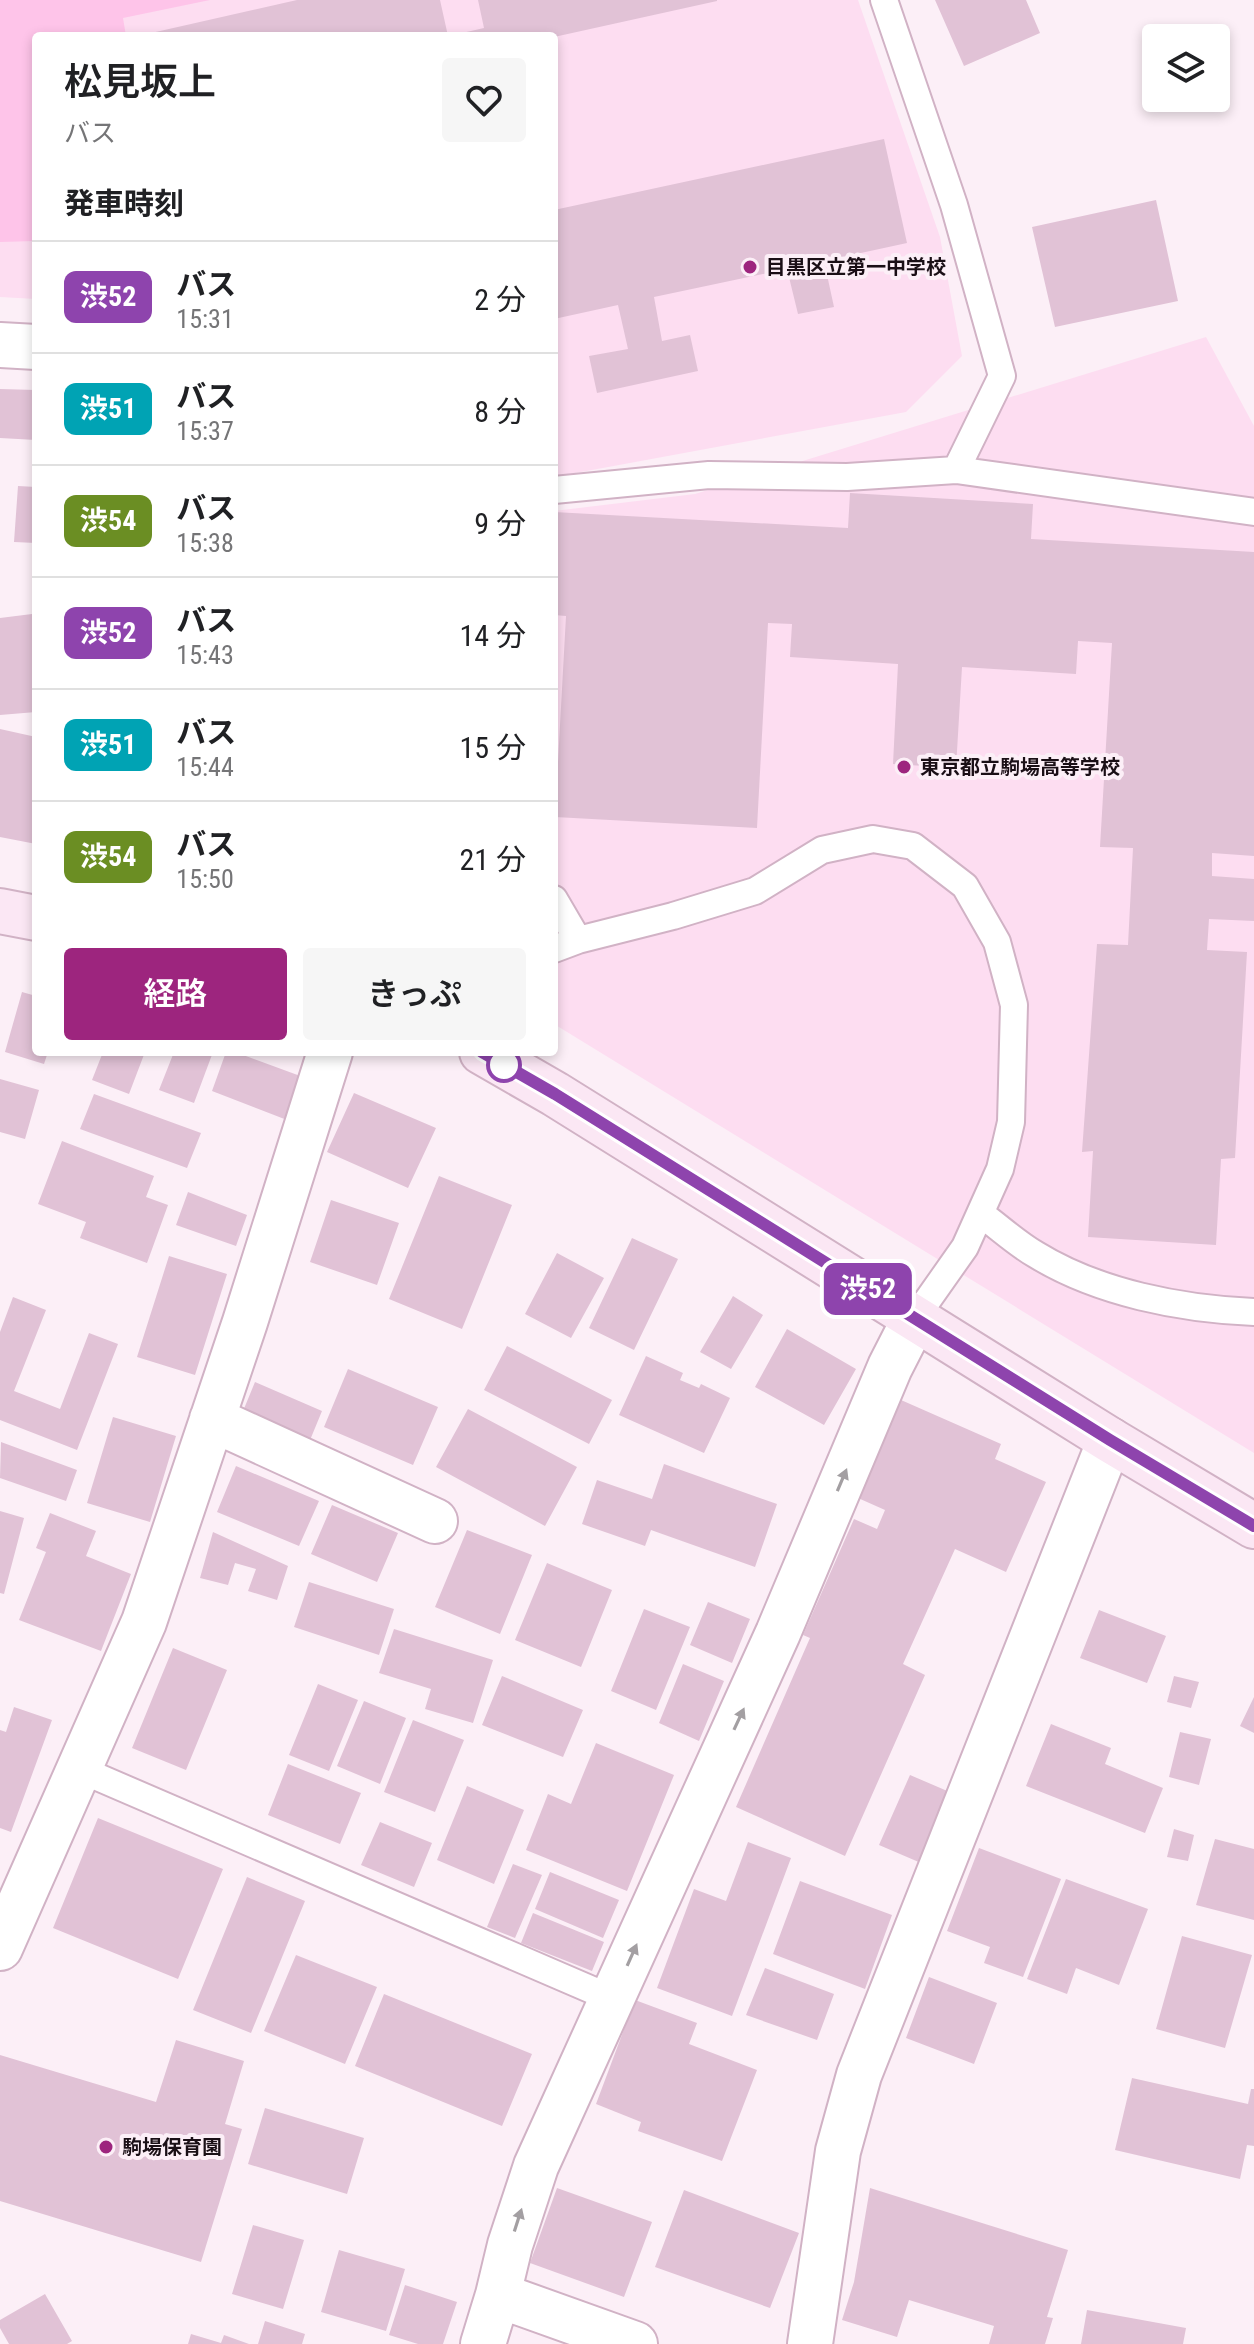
<!DOCTYPE html>
<html lang="ja">
<meta charset="utf-8">
<style>
body{margin:0;font-family:"Roboto Condensed","Noto Sans JP",sans-serif;background:#f6f6f6;color:#202124;height:100vh;display:flex;flex-direction:column;font-size:30px;white-space:nowrap}
*{box-sizing:border-box;margin:0}
p{font-size:26px;color:#757577}
.icon{flex:none;width:44px;height:44px;fill:none;stroke:currentColor;stroke-width:2;stroke-linecap:round;stroke-linejoin:round}
.map{position:relative;flex:1;overflow:hidden}
.side{position:absolute;left:32px;top:32px;width:526px;height:1024px;display:flex;flex-direction:column;background:#fff;border-radius:8px;box-shadow:0 4px 12px #0003}
.side>*{flex:none}
.badge{padding:0 16px;border-radius:12px;font-size:28px;line-height:52px}
.buttons{position:absolute;left:1142px;top:24px;display:grid;gap:16px}
.buttons a{display:grid;place-items:center;width:88px;height:88px;border-radius:8px;background:#fff;box-shadow:0 4px 12px #0003;font-size:40px}
.map>.badge{position:absolute;translate:-50% -50%;box-shadow:0 0 0 4px #fff}
h2{padding:0 32px;font-size:30px;line-height:72px}
.round{display:grid;place-items:center;flex:none;width:84px;height:84px;border-radius:8px;background:#f6f6f6}
.summary{display:flex;align-items:center;justify-content:space-between;height:136px;padding:0 32px}
h1{font-size:38px;font-weight:600;line-height:60px}
.primary-button{display:flex;gap:16px;margin-top:auto;padding:16px 32px}
.primary-button a{flex:1;height:92px;border-radius:8px;background:#9d257e;color:#fff;font-size:32px;font-weight:600;line-height:92px;text-align:center}
.primary-button a+a{background:#f6f6f6;color:#202124}
ul{padding:0;list-style:none}
li{display:flex;align-items:center;gap:24px;height:112px;padding:0 32px;border-top:2px solid #e0e0e0}
li div{flex:1}
li b{display:block;font-size:30px}
li em{font-style:normal}
li .badge{min-width:88px;font-weight:700;text-align:center}
.map>svg:first-child{display:block}
.built{fill:#fdddf1}
.green{fill:#fec4e9}
.building{fill:#e1c2d6}
.lines{fill:none;stroke-linecap:round;stroke-linejoin:round}
.lane-casing{stroke:#d1b2c5;stroke-width:30}
.street-casing{stroke:#d1b2c5;stroke-width:48}
.secondary-casing{stroke:#d1b2c5;stroke-width:48}
.lane{stroke:#fff;stroke-width:26}
.street{stroke:#fff;stroke-width:44}
.secondary{stroke:#fbe7f4;stroke-width:44}
.oneway{fill:#a39fa2}
.line-casing{stroke:#fff;stroke-width:18}
.line{stroke:#8e44ad;stroke-width:12}
.poi-dot{fill:#9d257e;stroke:#fceff7;stroke-width:3}
.stop-dot{fill:#fff;stroke:#8e44ad;stroke-width:4}
.labels{text-anchor:middle;dominant-baseline:central;stroke-width:8;stroke-linejoin:round;paint-order:stroke}
.poi-label{font-size:20px;font-weight:bold;fill:#1a0f16;stroke:#fceff7;text-anchor:start}
</style>
<div class="map">
<svg width="1254" height="2344" viewBox="0 0 1254 2344">
<rect width="100%" height="100%" fill="#fceff7"/>
<!-- built -->
<path class="built" d="M 0,0 L 858,0 L 940,237 L 962,356 L 906,412 L 554,477 L 554,36 L 36,36 L 36,299 L 0,297 Z
M 1206,337 L 1254,426 L 1254,1453 L 554,1024 L 554,511 L 695,494 Z"/>
<!-- green -->
<path class="green" d="M 0,0 L 210,0 L 123,18 L 126,36 L 36,36 L 36,241 L 0,242 Z"/>
<!-- building -->
<path class="building" d="M 297,0 L 440,0 L 448,36 L 138,36 Z
M 478,0 L 717,0 L 717,1 L 554,37 L 449,36 L 484,28 Z
M 935,0 L 1026,0 L 1040,33 L 964,66 Z
M 884,139 L 907,243 L 824,261 L 834,307 L 798,314 L 787,269 L 654,297 L 662,341 L 690,335 L 698,371 L 597,393 L 589,356 L 628,349 L 618,305 L 554,319 L 554,210 Z
M 1156,200 L 1178,301 L 1055,327 L 1032,227 Z
M 0,389 L 36,390 L 36,440 L 0,438 Z
M 18,486 L 36,487 L 36,543 L 14,542 Z
M 850,493 L 1033,504 L 1031,539 L 1254,552 L 1254,856 L 1212,853 L 1212,876 L 1254,879 L 1254,921 L 1209,919 L 1207,950 L 1247,952 L 1235,1158 L 1221,1159 L 1216,1245 L 1088,1237 L 1093,1151 L 1082,1152 L 1097,944 L 1128,945 L 1133,848 L 1100,847 L 1112,643 L 1078,641 L 1076,674 L 962,667 L 956,768 L 893,764 L 898,664 L 790,657 L 792,624 L 768,623 L 757,828 L 555,817 L 566,616 L 554,615 L 554,512 L 848,528 Z
M 32,614 L 36,653 L 36,712 L 0,715 L 0,618 Z
M 0,729 L 36,737 L 36,844 L 0,837 Z
M 22,992 L 36,996 L 36,1052 L 48,1052 L 44,1064 L 5,1052 Z
M 103,1052 L 145,1052 L 129,1094 L 92,1080 Z
M 174,1052 L 213,1052 L 194,1103 L 159,1090 Z
M 226,1052 L 235,1052 L 303,1077 L 287,1120 L 212,1091 Z
M 0,1079 L 39,1090 L 25,1139 L 0,1132 Z
M 354,1093 L 436,1128 L 408,1188 L 327,1152 Z
M 94,1094 L 201,1133 L 187,1168 L 80,1129 Z
M 62,1141 L 154,1176 L 146,1197 L 168,1205 L 147,1263 L 80,1238 L 86,1222 L 38,1204 Z
M 439,1176 L 512,1205 L 462,1329 L 389,1299 Z
M 188,1192 L 247,1215 L 236,1246 L 176,1225 Z
M 331,1200 L 399,1223 L 377,1285 L 310,1262 Z
M 632,1238 L 678,1259 L 634,1350 L 589,1328 Z
M 557,1253 L 604,1278 L 571,1338 L 525,1314 Z
M 169,1256 L 227,1274 L 195,1375 L 137,1357 Z
M 733,1296 L 763,1315 L 731,1369 L 700,1352 Z
M 13,1297 L 46,1310 L 14,1391 L 60,1409 L 89,1333 L 118,1344 L 77,1450 L 0,1420 L 0,1332 Z
M 787,1329 L 856,1369 L 824,1425 L 755,1387 Z
M 507,1346 L 612,1400 L 589,1444 L 484,1390 Z
M 646,1356 L 683,1373 L 680,1380 L 699,1388 L 701,1384 L 730,1398 L 704,1453 L 619,1415 Z
M 348,1369 L 438,1407 L 413,1465 L 324,1427 Z
M 255,1382 L 322,1411 L 308,1445 L 241,1416 Z
M 901,1400 L 1001,1444 L 995,1459 L 1046,1482 L 1006,1572 L 955,1549 L 903,1664 L 925,1675 L 845,1856 L 736,1807 L 810,1638 L 803,1635 L 854,1519 L 877,1529 L 885,1510 L 858,1498 Z
M 468,1409 L 577,1467 L 545,1526 L 436,1467 Z
M 113,1417 L 176,1436 L 150,1522 L 87,1503 Z
M 1,1442 L 77,1470 L 66,1501 L 0,1478 Z
M 664,1464 L 777,1504 L 755,1567 L 651,1530 L 645,1546 L 582,1524 L 597,1480 L 652,1499 Z
M 236,1466 L 319,1501 L 299,1546 L 217,1512 Z
M 332,1505 L 398,1533 L 377,1582 L 311,1554 Z
M 0,1511 L 24,1518 L 4,1594 L 0,1593 Z
M 50,1513 L 96,1531 L 86,1556 L 131,1574 L 101,1651 L 19,1620 L 46,1552 L 36,1548 Z
M 467,1530 L 532,1555 L 500,1634 L 435,1607 Z
M 213,1532 L 288,1566 L 277,1600 L 248,1591 L 256,1569 L 235,1563 L 228,1585 L 200,1578 Z
M 547,1563 L 612,1590 L 581,1667 L 515,1640 Z
M 309,1582 L 394,1609 L 379,1655 L 294,1627 Z
M 708,1602 L 750,1619 L 732,1663 L 690,1645 Z
M 644,1609 L 690,1627 L 656,1710 L 611,1691 Z
M 1099,1610 L 1166,1636 L 1147,1683 L 1080,1658 Z
M 394,1629 L 493,1660 L 473,1723 L 425,1709 L 431,1689 L 379,1673 Z
M 173,1648 L 227,1670 L 186,1770 L 132,1748 Z
M 683,1664 L 724,1681 L 699,1741 L 659,1723 Z
M 502,1676 L 583,1710 L 563,1757 L 482,1725 Z
M 1174,1676 L 1199,1682 L 1191,1708 L 1167,1702 Z
M 318,1684 L 358,1700 L 329,1771 L 289,1755 Z
M 1254,1697 L 1254,1733 L 1240,1726 Z
M 364,1701 L 406,1718 L 380,1784 L 337,1766 Z
M 14,1707 L 52,1720 L 11,1832 L 0,1828 L 0,1730 L 6,1732 Z
M 413,1720 L 464,1740 L 435,1812 L 384,1792 Z
M 1051,1724 L 1111,1748 L 1105,1764 L 1163,1788 L 1145,1833 L 1026,1786 Z
M 1180,1732 L 1211,1739 L 1199,1785 L 1169,1777 Z
M 596,1743 L 674,1775 L 627,1891 L 526,1850 L 548,1794 L 571,1804 Z
M 288,1764 L 361,1793 L 340,1844 L 268,1815 Z
M 910,1775 L 952,1793 L 921,1863 L 879,1845 Z
M 467,1786 L 524,1810 L 494,1884 L 437,1860 Z
M 98,1818 L 223,1869 L 178,1979 L 53,1928 Z
M 380,1822 L 432,1843 L 414,1887 L 361,1865 Z
M 1174,1829 L 1194,1835 L 1188,1861 L 1167,1857 Z
M 1215,1839 L 1254,1849 L 1254,1920 L 1196,1905 Z
M 748,1842 L 791,1858 L 732,2016 L 657,1988 L 694,1889 L 726,1901 Z
M 979,1848 L 1061,1879 L 1023,1977 L 984,1963 L 990,1947 L 947,1931 Z
M 513,1864 L 542,1875 L 515,1938 L 487,1927 Z
M 550,1872 L 619,1900 L 603,1938 L 535,1909 Z
M 247,1877 L 305,1901 L 251,2033 L 193,2010 Z
M 1066,1879 L 1148,1909 L 1119,1985 L 1076,1968 L 1067,1994 L 1027,1979 Z
M 800,1881 L 892,1915 L 865,1989 L 773,1954 Z
M 533,1913 L 604,1942 L 592,1971 L 521,1943 Z
M 1182,1936 L 1252,1955 L 1225,2048 L 1156,2029 Z
M 296,1955 L 377,1987 L 345,2064 L 264,2031 Z
M 765,1968 L 834,1994 L 817,2040 L 746,2015 Z
M 929,1977 L 997,2003 L 974,2064 L 906,2038 Z
M 384,1994 L 532,2054 L 502,2126 L 355,2066 Z
M 635,2000 L 697,2023 L 689,2044 L 757,2070 L 722,2161 L 638,2131 L 641,2122 L 596,2104 Z
M 176,2040 L 244,2061 L 225,2124 L 242,2129 L 201,2262 L 0,2201 L 0,2055 L 156,2102 Z
M 1132,2078 L 1248,2104 L 1251,2089 L 1254,2089 L 1254,2146 L 1247,2145 L 1240,2179 L 1115,2150 Z
M 265,2108 L 364,2138 L 347,2194 L 248,2164 Z
M 557,2188 L 652,2222 L 624,2297 L 530,2263 Z
M 870,2188 L 1068,2250 L 1047,2317 L 1053,2318 L 1045,2344 L 989,2344 L 994,2326 L 909,2300 L 897,2337 L 842,2320 L 854,2282 Z
M 684,2190 L 799,2233 L 770,2308 L 655,2267 Z
M 253,2225 L 304,2240 L 283,2309 L 232,2294 Z
M 339,2250 L 405,2269 L 386,2331 L 321,2312 Z
M 405,2285 L 457,2302 L 443,2344 L 418,2344 L 389,2335 Z
M 45,2294 L 72,2341 L 67,2344 L 9,2344 L 0,2328 L 0,2320 Z
M 1087,2310 L 1186,2328 L 1183,2344 L 1081,2344 Z
M 265,2321 L 305,2334 L 302,2344 L 258,2344 Z
M 191,2334 L 221,2343 L 224,2335 L 249,2344 L 188,2344 Z"/>
<g class="lines">
<defs>
<path id="lane" d="M 884,0 L 954,205 L 1002,376 L 956,470
M 554,490 L 709,475 L 847,477 L 956,470 L 1254,512
M 554,899 L 578,940
M 554,949 L 578,940 L 673,916 L 755,891 L 822,850 L 873,839 L 913,846 L 965,886 L 997,942 L 1014,1005 L 1011,1122 L 1000,1169 L 965,1247 L 915,1318
M 981,1214 C 999,1227 1016,1243 1035,1254 C 1098,1293 1181,1309 1254,1312
M 79,1769 L 613,1999"/>
<path id="street" d="M 0,345 L 36,347
M 212,1419 L 435,1521
M 0,1948 L 144,1622 L 245,1322 L 330,1052
M 498,2295 L 635,2344
M 483,2344 L 498,2295 L 510,2245 L 536,2166 L 778,1633 L 890,1367 L 915,1318
M 810,2344 L 838,2151 L 859,2075 L 1110,1440"/>
<path id="secondary" d="M 0,911 L 36,918
M 482,1052 L 555,1094 L 1110,1440 L 1254,1526"/>
</defs>
<!-- lane casing -->
<use href="#lane" class="lane-casing"/>
<!-- street casing -->
<use href="#street" class="street-casing"/>
<!-- secondary casing -->
<use href="#secondary" class="secondary-casing"/>
<!-- lane -->
<use href="#lane" class="lane"/>
<!-- street -->
<use href="#street" class="street"/>
<!-- secondary -->
<use href="#secondary" class="secondary"/>
</g>
<!-- one-way arrows -->
<defs><path id="oneway-solid" d="M-6-.8H1V-3.2L6.5 0L1 3.2V.8H-6Z" transform="scale(2)"/></defs>
<g class="oneway">
<use href="#oneway-solid" transform="translate(842 1480) rotate(-67)"/>
<use href="#oneway-solid" transform="translate(739 1719) rotate(-65)"/>
<use href="#oneway-solid" transform="translate(632 1955) rotate(-66)"/>
<use href="#oneway-solid" transform="translate(518 2220) rotate(-72)"/>
</g>
<g class="lines">
<defs>
<path id="line" d="M 482,1052 L 555,1094 L 1110,1440 L 1254,1526"/>
</defs>
<!-- line casing -->
<use href="#line" class="line-casing"/>
<!-- line -->
<use href="#line" class="line"/>
</g>
<!-- markers -->
<g class="poi-dot">
<circle cx="750" cy="267" r="8"/>
<circle cx="904" cy="767" r="8"/>
<circle cx="106" cy="2147" r="8"/>
</g>
<circle class="stop-dot" cx="504" cy="1065" r="16"/>
<g class="labels">
<!-- poi labels -->
<g class="poi-label">
<text x="766" y="267">目黒区立第一中学校</text>
<text x="920" y="767">東京都立駒場高等学校</text>
<text x="122" y="2147">駒場保育園</text>
</g>
</g>
</svg>
<div class="buttons">
<a><svg class="icon" aria-label="layers" viewBox="0 0 24 24"><path d="M12 4l9 5-9 5-9-5zM3 14l9 5 9-5"/></svg></a>
</div>
<b class="badge" style="left:868px;top:1289px;background:#8e44ad;color:#fff">渋52</b>
<section class="side">
<div class="summary"><div><h1>松見坂上</h1><p>バス</p></div><a class="round"><svg class="icon" aria-label="heart" viewBox="0 0 24 24"><path d="M12 20l-8-8c-3-5 5-10 8-4 3-6 11-1 8 4z"/></svg></a></div>
<h2>発車時刻</h2>
<ul>
<li><span class="badge" style="background:#8e44ad;color:#fff">渋52</span><div><b>バス</b><p>15:31</p></div><em>2 分</em></li>
<li><span class="badge" style="background:#00a3b4;color:#fff">渋51</span><div><b>バス</b><p>15:37</p></div><em>8 分</em></li>
<li><span class="badge" style="background:#6b8e23;color:#fff">渋54</span><div><b>バス</b><p>15:38</p></div><em>9 分</em></li>
<li><span class="badge" style="background:#8e44ad;color:#fff">渋52</span><div><b>バス</b><p>15:43</p></div><em>14 分</em></li>
<li><span class="badge" style="background:#00a3b4;color:#fff">渋51</span><div><b>バス</b><p>15:44</p></div><em>15 分</em></li>
<li><span class="badge" style="background:#6b8e23;color:#fff">渋54</span><div><b>バス</b><p>15:50</p></div><em>21 分</em></li>
</ul>
<div class="primary-button"><a>経路</a><a>きっぷ</a></div>
</section>
</div>
